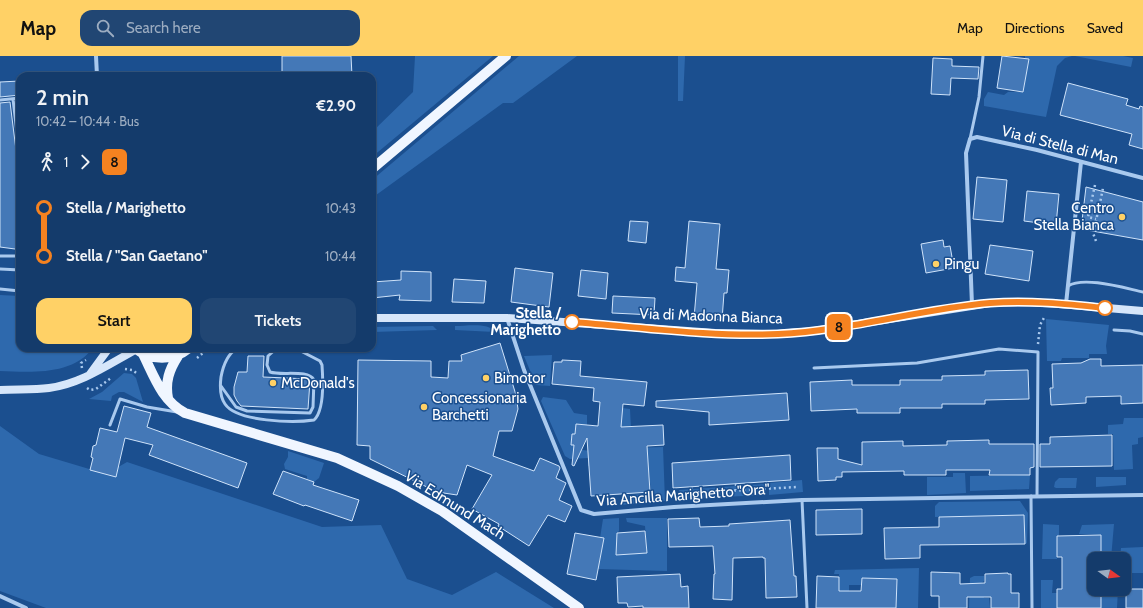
<!DOCTYPE html>
<meta charset="utf-8">
<style>
body{margin:0;font-family:Cabin,sans-serif;background:#214673;color:#f1f3f6;height:100vh;display:flex;flex-direction:column;font-size:15px;white-space:nowrap}
*{box-sizing:border-box;margin:0}
p{font-size:13px;color:#9dadc1}
.icon{flex:none;width:22px;height:22px;fill:none;stroke:currentColor;stroke-width:2;stroke-linecap:round;stroke-linejoin:round}
.map{position:relative;flex:1;overflow:hidden}
.side{position:absolute;left:16px;top:16px;width:360px;height:280px;display:flex;flex-direction:column;background:#143b6b;border-radius:12px;box-shadow:0 1px 3px #0004,0 0 0 1px #33557e}
.side>*{flex:none}
.badge{padding:0 8px;border-radius:6px;font-size:14px;line-height:26px}
.needle{width:26px;rotate:105deg}
.buttons{position:absolute;left:1087px;top:496px;display:grid;gap:8px}
.buttons a{display:grid;place-items:center;width:44px;height:44px;border-radius:8px;background:#143b6b;box-shadow:0 1px 3px #0004,0 0 0 1px #33557e;font-size:20px}
.map>.badge{position:absolute;translate:-50% -50%;box-shadow:0 0 0 2px #fff}
.legs{display:flex;align-items:center;gap:6px;height:44px;padding:0 20px;font-size:13px}
.legs p{margin-inline-start:auto}
.headline{display:flex;align-items:center;justify-content:space-between;height:68px;padding:0 20px}
h1{font-size:22px;font-weight:600;line-height:30px}
.button{display:flex;gap:8px;margin-top:auto;padding:8px 20px}
.button a{flex:1;height:46px;border-radius:12px;background:#ffd166;color:#111;font-size:16px;font-weight:600;line-height:46px;text-align:center}
.button a+a{background:#214673;color:#f1f3f6}
ul{padding:0 20px;list-style:none}
li{display:flex;align-items:center;gap:14px;height:48px;font-size:15px}
li i{display:grid;place-items:center;width:6px;height:100%;margin:0 5px;background:currentColor}
li i::after{content:'';width:10px;height:10px;margin:-5px;border:3px solid;border-radius:50%;background:#143b6b}
li p{margin-inline-start:auto}
li:first-child i{background:linear-gradient(#0000 50%,currentColor 0)}
li:last-child i{background:linear-gradient(currentColor 50%,#0000 0)}
header{display:flex;align-items:center;gap:24px;box-sizing:border-box;height:56px;padding:0 20px;background:#ffd166;color:#111}
header strong{font-size:19px}
nav{display:flex;gap:22px;margin-inline-start:auto;font-size:14px}
.search{width:280px;height:36px;background:#214673;display:flex;align-items:center;gap:10px;box-sizing:border-box;padding:0 14px;border-radius:12px;color:#9dadc1;font-size:15px}
.map>svg:first-child{display:block}
.green{fill:#2e69ad}
.building{fill:#4478b7;stroke:#cfe3fa}
.lines{fill:none;stroke-linecap:round;stroke-linejoin:round}
.path{stroke:#a9c9ee;stroke-width:2.5;stroke-dasharray:2 3;stroke-linecap:butt}
.lane{stroke:#a9c9ee;stroke-width:3}
.street{stroke:#a9c9ee;stroke-width:4}
.secondary{stroke:#d6e6fa;stroke-width:8}
.primary{stroke:#f0f6ff;stroke-width:10}
.line-1-casing{stroke:#fff;stroke-width:9}
.line-1{stroke:#f58220;stroke-width:6}
.poi-dot{fill:#ffd166;stroke:#1b4f8f;stroke-width:1.5}
.stop-1-dot{fill:#fff;stroke:#f58220;stroke-width:2}
.labels{text-anchor:middle;dominant-baseline:central;stroke-width:3;stroke-linejoin:round;paint-order:stroke}
.street-label{font-size:15px;fill:#fff;stroke:#1b4f8f}
.poi-label{font-size:15px;fill:#fff;stroke:#1b4f8f;text-anchor:start}
.stop-label{font-size:15px;font-weight:bold;fill:#fff;stroke:#1b4f8f;text-anchor:end}
</style>
<header>
<strong>Map</strong>
<div class="search"><svg class="icon" aria-label="search" viewBox="0 0 24 24"><circle cx="10" cy="10" r="6"/><path d="M15 15l6 6"/></svg>Search here</div>
<nav><a>Map</a><a>Directions</a><a>Saved</a></nav>
</header>
<div class="map">
<svg width="1143" height="552" viewBox="0 0 1143 552">
<rect width="100%" height="100%" fill="#1b4f8f"/>
<!-- green -->
<path class="green" d="M 415,0 L 493,0 L 372,101 L 372,76 L 413,36 Z
M 519,0 L 577,0 L 513,47 L 503,47 L 372,142 L 372,124 Z
M 678,0 L 685,0 L 683,45 L 678,45 Z
M 1025,0 L 1072,0 L 1065,2 L 1057,10 L 1046,61 L 984,50 L 984,43 L 988,36 L 1004,39 L 1008,36 L 1023,36 L 1029,4 L 1025,3 Z
M 1075,0 L 1123,0 L 1133,2 L 1131,11 Z
M 0,239 L 20,240 L 20,292 L 93,292 C 72,320 30,316 0,315 Z
M 1046,263 L 1109,269 L 1106,290 L 1107,298 L 1089,298 L 1089,302 L 1062,302 L 1061,305 L 1047,305 Z
M 433,270 L 437,274 L 372,276 L 372,271 Z
M 455,270 C 466,270 489,266 495,276 L 455,274 Z
M 552,299 L 550,330 L 536,329 L 524,300 Z
M 124,317 L 132,318 L 136,322 L 143,346 L 124,336 L 119,336 L 112,340 L 111,345 L 89,343 L 102,336 Z
M 543,341 L 566,344 L 574,357 L 587,359 L 587,369 L 576,368 L 575,378 L 572,378 L 571,388 L 574,389 L 574,393 L 599,396 L 619,394 L 621,365 L 601,359 L 599,349 L 630,353 L 632,392 L 663,391 L 665,445 L 622,449 L 622,440 L 651,437 L 648,405 L 588,410 L 588,402 L 570,403 L 565,400 L 541,345 Z
M 1124,362 L 1143,362 L 1143,381 L 1138,382 L 1138,388 L 1132,389 L 1133,413 L 1114,414 L 1113,378 L 1108,378 L 1108,369 L 1123,368 Z
M 0,370 L 39,398 L 106,418 L 127,406 L 322,471 L 381,469 L 407,523 L 452,539 L 496,516 L 554,552 L 46,552 L 0,535 Z
M 288,395 L 324,407 L 319,422 L 314,426 L 307,423 L 307,420 L 285,413 L 284,408 L 288,401 Z
M 953,417 L 965,417 L 966,437 L 927,439 L 927,421 L 953,421 Z
M 1030,419 L 1029,433 L 970,435 L 970,420 Z
M 1096,421 L 1126,421 L 1126,429 L 1096,431 Z
M 1059,422 L 1077,422 L 1076,432 L 1056,432 L 1054,431 L 1055,426 Z
M 802,424 L 803,436 L 769,439 L 769,427 Z
M 765,428 L 766,439 L 765,439 L 681,443 L 679,434 Z
M 1020,445 L 1028,457 L 1027,487 L 1025,488 L 1024,459 L 935,461 L 935,450 L 939,446 Z
M 619,462 L 619,475 L 617,477 L 618,499 L 647,497 L 645,470 L 627,466 L 626,462 L 667,462 L 667,515 L 598,513 L 604,483 L 600,482 L 603,463 Z
M 1043,468 L 1059,469 L 1059,480 L 1057,480 L 1057,503 L 1042,503 Z
M 1114,468 L 1111,503 L 1094,503 L 1094,533 L 1118,533 L 1117,552 L 1101,552 L 1101,533 L 1093,533 L 1093,501 L 1101,501 L 1101,479 L 1079,478 L 1082,469 Z
M 1143,491 L 1143,517 L 1124,517 L 1124,503 L 1120,503 L 1121,492 Z
M 919,512 L 918,552 L 896,552 L 897,523 L 862,522 L 862,529 L 849,529 L 849,535 L 839,535 L 839,518 L 834,518 L 835,514 Z
M 974,520 L 984,520 L 984,525 L 980,528 L 984,542 L 989,542 L 990,552 L 969,552 L 970,522 Z
M 1041,524 L 1053,524 L 1052,537 L 1057,537 L 1057,552 L 1041,552 Z"/>
<!-- building -->
<path class="building" d="M 282,0 L 351,0 L 352,20 L 282,20 Z
M 1002,0 L 1029,3 L 1023,36 L 997,32 Z
M 933,2 L 952,3 L 952,10 L 979,11 L 978,23 L 951,22 L 950,39 L 931,38 Z
M 20,25 L 20,39 L 0,41 L 0,26 Z
M 1068,27 L 1128,43 L 1126,49 L 1139,53 L 1140,50 L 1143,51 L 1143,93 L 1129,89 L 1132,78 L 1060,59 Z
M 10,46 L 17,102 L 20,105 L 20,189 L 15,193 L 0,191 L 0,47 Z
M 977,121 L 1007,124 L 1003,166 L 973,163 Z
M 1086,131 L 1143,146 L 1143,184 L 1081,173 Z
M 1027,135 L 1059,138 L 1056,169 L 1024,165 Z
M 630,165 L 648,166 L 646,187 L 628,185 Z
M 689,165 L 720,168 L 716,213 L 729,214 L 727,237 L 724,237 L 722,264 L 694,262 L 697,227 L 675,225 L 676,211 L 685,212 Z
M 943,184 L 944,191 L 950,190 L 954,212 L 926,217 L 921,188 Z
M 990,189 L 1033,195 L 1029,225 L 985,218 Z
M 515,212 L 553,217 L 549,251 L 511,246 Z
M 581,214 L 608,217 L 606,243 L 578,240 Z
M 401,215 L 431,216 L 431,245 L 399,244 L 400,239 L 372,242 L 372,226 L 401,224 Z
M 454,223 L 486,225 L 484,247 L 452,246 Z
M 613,240 L 655,242 L 654,259 L 612,257 Z
M 500,287 L 516,339 L 518,353 L 512,375 L 499,375 L 493,400 L 534,415 L 540,402 L 559,410 L 560,412 L 556,422 L 566,427 L 559,444 L 572,450 L 565,466 L 548,459 L 529,490 L 498,470 L 499,468 L 472,453 L 492,419 L 467,409 L 457,439 L 437,436 L 370,403 L 370,390 L 357,389 L 358,304 L 431,305 L 431,321 L 448,322 L 449,305 L 462,305 L 461,299 Z
M 248,300 L 264,300 L 263,321 L 309,323 L 310,325 L 308,353 L 241,350 L 237,345 L 234,339 L 234,331 L 238,316 L 247,316 Z
M 1090,303 L 1101,303 L 1101,310 L 1143,309 L 1143,347 L 1121,348 L 1121,340 L 1086,341 L 1086,347 L 1051,349 L 1050,332 L 1053,332 L 1052,308 L 1081,307 Z
M 562,304 L 581,305 L 580,320 L 647,326 L 644,350 L 623,348 L 621,371 L 663,369 L 664,389 L 647,390 L 650,436 L 591,440 L 587,382 L 574,410 L 572,409 L 574,389 L 571,389 L 572,378 L 575,378 L 576,368 L 598,370 L 600,346 L 593,345 L 594,332 L 552,328 L 554,306 L 562,306 Z
M 1028,314 L 1029,343 L 985,344 L 985,348 L 942,348 L 942,352 L 900,352 L 900,357 L 857,357 L 857,353 L 811,355 L 810,326 L 852,324 L 852,329 L 900,329 L 900,324 L 942,324 L 942,320 L 985,319 L 985,315 Z
M 787,337 L 789,364 L 709,369 L 709,356 L 656,351 L 656,345 Z
M 124,350 L 151,357 L 147,371 L 247,407 L 238,432 L 149,399 L 153,389 L 125,382 L 116,421 L 90,414 L 93,402 L 91,401 L 93,390 L 96,389 L 100,372 L 117,376 Z
M 1112,379 L 1112,410 L 1040,411 L 1040,388 L 1050,388 L 1050,381 Z
M 989,384 L 989,388 L 1034,388 L 1034,411 L 1030,412 L 1030,419 L 989,419 L 990,414 L 946,414 L 946,419 L 904,419 L 904,415 L 842,416 L 842,421 L 836,421 L 836,424 L 818,425 L 817,392 L 838,392 L 838,403 L 862,409 L 862,386 L 903,385 L 903,390 L 947,389 L 947,385 Z
M 790,399 L 791,424 L 673,432 L 672,407 Z
M 283,415 L 314,426 L 313,429 L 359,444 L 352,465 L 305,449 L 304,450 L 273,438 Z
M 862,453 L 862,478 L 816,479 L 816,454 Z
M 1024,459 L 1025,488 L 920,489 L 920,502 L 885,503 L 884,472 L 939,471 L 939,461 Z
M 699,462 L 700,471 L 729,470 L 729,468 L 790,464 L 794,520 L 796,520 L 797,541 L 766,542 L 765,502 L 763,502 L 763,501 L 733,502 L 732,544 L 713,543 L 714,518 L 715,518 L 713,490 L 669,491 L 668,463 Z
M 645,475 L 647,497 L 616,499 L 617,477 Z
M 575,477 L 604,482 L 596,524 L 567,518 Z
M 1101,479 L 1101,501 L 1093,501 L 1093,533 L 1101,533 L 1101,552 L 1057,552 L 1057,533 L 1062,533 L 1062,501 L 1057,501 L 1057,480 Z
M 931,516 L 960,517 L 960,528 L 985,527 L 985,518 L 1008,517 L 1008,518 L 1011,518 L 1011,537 L 1019,537 L 1019,552 L 991,552 L 991,541 L 967,541 L 967,552 L 939,552 L 939,540 L 931,540 Z
M 680,518 L 681,531 L 688,530 L 689,552 L 643,552 L 643,550 L 628,551 L 627,547 L 618,547 L 617,521 Z
M 817,520 L 839,521 L 839,535 L 861,535 L 862,522 L 897,523 L 896,552 L 816,552 Z
M 1126,533 L 1143,533 L 1143,552 L 1126,552 Z"/>
<g class="lines">
<!-- path -->
<path class="path" d="M 1095,129 L 1088,161 L 1096,163
M 1096,185 L 1093,177 L 1099,152 L 1095,151 L 1099,152 L 1103,132
M 1038,288 L 1040,269 L 1045,260
M 197,302 L 209,292
M 82,312 L 81,307 L 86,304
M 125,313 L 132,314 L 138,318
M 87,332 L 90,334 L 96,333 L 111,322
M 767,425 L 767,432
M 736,428 L 736,434
M 691,431 L 692,437
M 674,438 L 797,431"/>
<!-- lane -->
<path class="lane" d="M 13,43 L 20,102
M 0,44 L 20,42
M 970,83 L 979,41 L 983,0
M 0,200 L 20,200
M 0,213 L 20,214
M 1068,230 C 1084,220 1124,232 1143,236
M 0,233 L 20,235
M 1114,274 L 1130,275 L 1143,278
M 237,292 C 228,298 223,310 221,321 C 220,329 220,341 225,348 C 237,366 294,367 314,364 C 325,354 323,323 322,309 L 320,305 L 295,292
M 814,312 L 917,307 L 999,293 L 1038,296 L 1037,440
M 221,330 L 236,351 L 247,355 L 310,357 L 313,351 L 314,324 C 308,313 282,320 270,316 L 267,309 L 268,300 L 277,292
M 110,369 L 120,343 L 147,351 L 177,356
M 1031,440 L 1032,552
M 802,444 L 807,552"/>
<!-- street -->
<path class="street" d="M 96,0 L 97,20
M 1066,248 L 1081,106
M 972,249 L 966,97 L 970,83 L 977,81 L 1037,94 L 1143,122
M 507,262 L 524,314 L 581,454 L 594,458 L 674,451 L 802,444 L 1143,439
M 0,540 L 26,552"/>
<!-- secondary -->
<path class="secondary" d="M 372,262 L 507,262 L 715,277 L 777,278 L 814,275 L 990,247 L 1026,246 L 1059,248 L 1143,255
M 90,318 L 109,292
M 0,334 C 16,333 33,334 49,332 C 81,328 109,308 137,293"/>
<!-- primary -->
<path class="primary" d="M 372,113 L 506,0
M 135,292 C 151,305 173,305 189,292
M 143,298 C 154,320 162,345 185,357 L 337,402 L 398,430 L 442,455 L 579,552
M 168,342 C 165,326 169,314 178,300"/>
</g>
<g class="lines">
<defs>
<path id="line-1" d="M 572,266 C 640,271 709,281 778,278 C 849,275 919,253 990,247 C 1028,244 1067,248 1105,252"/>
</defs>
<!-- line-1 casing -->
<use href="#line-1" class="line-1-casing"/>
<!-- line-1 -->
<use href="#line-1" class="line-1"/>
</g>
<!-- markers -->
<g class="poi-dot">
<circle cx="1122" cy="161" r="4"/>
<circle cx="936" cy="208" r="4"/>
<circle cx="486" cy="322" r="4"/>
<circle cx="273" cy="327" r="4"/>
<circle cx="424" cy="351" r="4"/>
</g>
<g class="stop-1-dot">
<circle cx="1105" cy="252" r="7"/>
<circle cx="572" cy="266" r="7"/>
</g>
<g class="labels">
<!-- street labels -->
<g class="street-label">
<text transform="translate(1060 89) rotate(14)">Via di Stella di Man</text>
<text transform="translate(711 260) rotate(2)">Via di Madonna Bianca</text>
<text transform="translate(683 439) rotate(-4)">Via Ancilla Marighetto "Ora"</text>
<text transform="translate(455 449) rotate(32)">Via Edmund Mach</text>
</g>
<!-- poi labels -->
<g class="poi-label">
<text x="1114" y="152" text-anchor="end">Centro<tspan x="1114" dy="17">Stella Bianca</tspan></text>
<text x="944" y="208">Pingu</text>
<text x="494" y="322">Bimotor</text>
<text x="281" y="327">McDonald's</text>
<text x="432" y="342">Concessionaria<tspan x="432" dy="17">Barchetti</tspan></text>
</g>
<!-- stop labels -->
<g class="stop-label">
<text x="561" y="257">Stella /<tspan x="561" dy="17">Marighetto</tspan></text>
</g>
</g>
</svg>
<div class="buttons">
<a><svg class="needle" viewBox="-14 -14 28 28"><path d="M0-13l5 13h-10z" fill="#e53935"/><path d="M0 13l5-13h-10z" fill="#9dadc1"/></svg></a>
</div>
<b class="badge" style="left:839px;top:271px;background:#f58220;color:#111">8</b>
<section class="side">
<div class="headline"><div><h1>2 min</h1><p>10:42 – 10:44 · Bus</p></div><b>€2.90</b></div>
<div class="legs"><svg class="icon" aria-label="walk" viewBox="0 0 24 24"><circle cx="13" cy="4" r="2"/><path d="M13 8l-2 6 4 7M11 14l-3 7M7 12l3-4h3l4 4"/></svg>1<svg class="icon" aria-label="forward" viewBox="0 0 24 24"><path d="M9 5l7 7-7 7"/></svg><b class="badge" style="background:#f58220;color:#111">8</b></div>
<ul>
<li><i style="color:#f58220"></i><b>Stella / Marighetto</b><p>10:43</p></li>
<li><i style="color:#f58220"></i><b>Stella / &quot;San Gaetano&quot;</b><p>10:44</p></li>
</ul>
<div class="button"><a>Start</a><a>Tickets</a></div>
</section>
</div>
